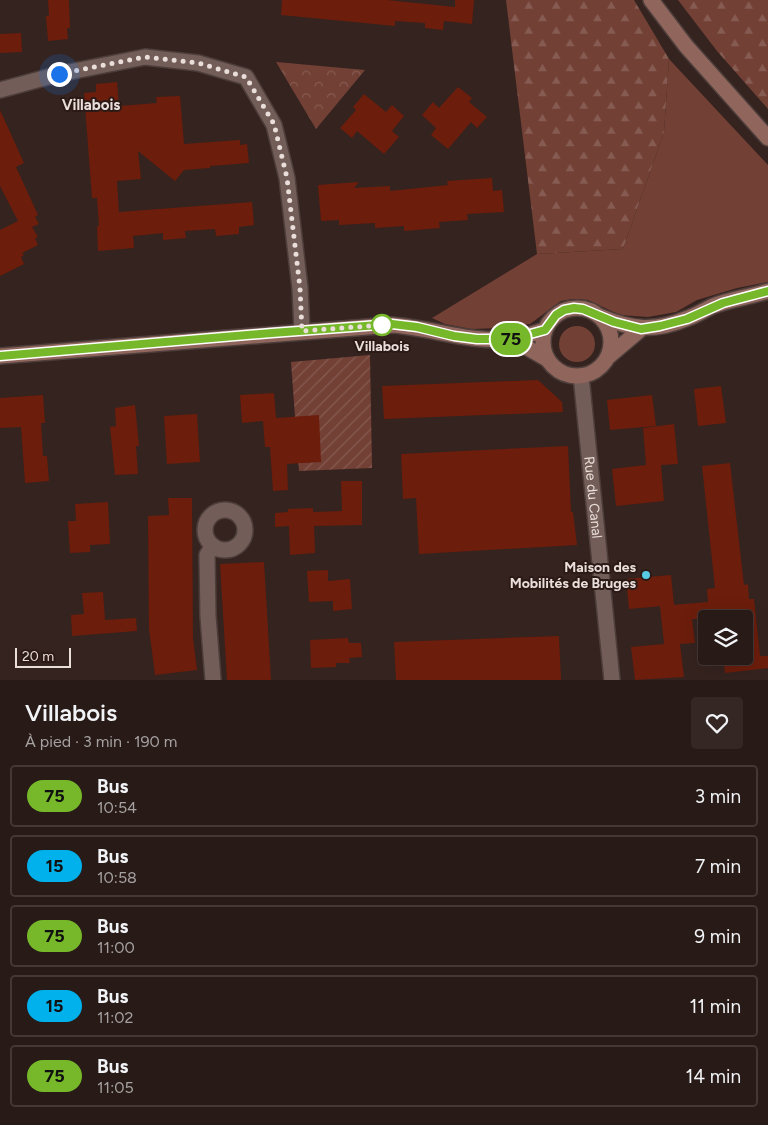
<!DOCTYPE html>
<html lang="fr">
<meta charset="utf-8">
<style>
body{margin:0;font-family:Figtree,sans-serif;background:#342724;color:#f1f3f6;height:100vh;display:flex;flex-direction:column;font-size:19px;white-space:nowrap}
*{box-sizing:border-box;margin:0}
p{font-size:16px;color:#a5a1a1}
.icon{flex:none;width:28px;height:28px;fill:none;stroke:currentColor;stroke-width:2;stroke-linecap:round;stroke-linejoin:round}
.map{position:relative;height:680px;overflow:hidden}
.drawer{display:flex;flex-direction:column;background:#281a17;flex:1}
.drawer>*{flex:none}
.badge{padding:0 10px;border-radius:16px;font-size:18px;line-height:32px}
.tools{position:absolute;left:698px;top:610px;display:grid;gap:10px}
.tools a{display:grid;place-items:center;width:55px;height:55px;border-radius:5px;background:#281a17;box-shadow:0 5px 20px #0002,0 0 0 1px #443836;font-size:25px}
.scale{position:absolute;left:15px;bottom:12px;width:56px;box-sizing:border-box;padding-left:5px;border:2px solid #eadedb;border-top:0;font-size:14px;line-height:18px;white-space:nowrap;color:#eadedb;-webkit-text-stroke:4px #2b1a15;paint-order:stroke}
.you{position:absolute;width:25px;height:25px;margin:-12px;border:4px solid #fff;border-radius:50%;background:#1a73e8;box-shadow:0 0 0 8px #1a73e833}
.map>.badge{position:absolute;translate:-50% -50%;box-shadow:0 0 0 2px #fff}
.round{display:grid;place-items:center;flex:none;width:52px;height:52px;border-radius:5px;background:#342724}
.head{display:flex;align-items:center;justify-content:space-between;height:85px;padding:0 25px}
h1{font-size:24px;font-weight:600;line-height:38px}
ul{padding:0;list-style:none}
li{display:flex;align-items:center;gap:15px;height:62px;margin:0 10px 8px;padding:0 15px;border:2px solid #443836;border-radius:5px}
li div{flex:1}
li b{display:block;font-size:19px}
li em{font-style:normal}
li .badge{min-width:55px;font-weight:700;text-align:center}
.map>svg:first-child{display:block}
.grass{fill:#724035}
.forest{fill:url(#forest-firs)}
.park{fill:url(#park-crowns)}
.garden{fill:url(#garden-furrows)}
.building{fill:#6c1d0b}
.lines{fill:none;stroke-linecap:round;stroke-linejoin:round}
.street-casing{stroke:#4d3e3b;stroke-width:18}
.secondary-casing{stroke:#4d3e3b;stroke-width:18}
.street{stroke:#735d58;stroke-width:15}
.secondary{stroke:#90665c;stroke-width:15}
.line-casing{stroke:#fff;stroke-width:11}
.line{stroke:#76b82a;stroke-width:8}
.walk{stroke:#eadedb;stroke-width:5;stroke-dasharray:0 9}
.stop-dot{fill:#fff;stroke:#76b82a;stroke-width:2.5}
.poi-dot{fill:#57c9e2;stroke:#2b1a15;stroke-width:2}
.labels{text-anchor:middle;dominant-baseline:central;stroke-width:4;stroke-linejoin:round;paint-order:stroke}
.stop-label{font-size:14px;font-weight:bold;fill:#eadedb;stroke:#2b1a15}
.street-label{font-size:14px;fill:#eadedb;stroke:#2b1a15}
.poi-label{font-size:14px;font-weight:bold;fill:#eadedb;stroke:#2b1a15;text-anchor:end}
.neighbourhood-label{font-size:15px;font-weight:bold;fill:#eadedb;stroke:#2b1a15}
</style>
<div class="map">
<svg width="768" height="680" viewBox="0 0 768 680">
<defs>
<pattern id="forest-firs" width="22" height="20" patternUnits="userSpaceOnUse" patternTransform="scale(1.25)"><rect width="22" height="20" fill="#724035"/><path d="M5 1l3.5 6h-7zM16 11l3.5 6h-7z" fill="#865b52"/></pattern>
<pattern id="park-crowns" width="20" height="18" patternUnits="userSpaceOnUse" patternTransform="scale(1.25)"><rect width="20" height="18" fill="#724035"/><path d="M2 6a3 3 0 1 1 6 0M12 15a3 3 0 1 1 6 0" fill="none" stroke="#865b52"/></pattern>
<pattern id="garden-furrows" width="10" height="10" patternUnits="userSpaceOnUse" patternTransform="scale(1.25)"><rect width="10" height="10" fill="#724035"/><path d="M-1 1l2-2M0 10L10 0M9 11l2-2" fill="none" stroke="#865b52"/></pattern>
</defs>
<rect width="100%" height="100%" fill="#35231f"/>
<!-- grass -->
<path class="grass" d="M 669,59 L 768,165 L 768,282 L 737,288 L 697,300 L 676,312 L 648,317 L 620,315 L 588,300 L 573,299 L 561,301 L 530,324 L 502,328 L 471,329 L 445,324 L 432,318 L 537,254 L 623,249 L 664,132 Z
M559 344a18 18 0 1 1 36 0a18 18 0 1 1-36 0Z"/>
<!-- forest -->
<path class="forest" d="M 506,0 L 634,0 L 669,59 L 664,132 L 623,249 L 537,254 Z
M 678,0 L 768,0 L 768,109 L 717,51 Z"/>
<!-- park -->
<path class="park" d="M 276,62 L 365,70 L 316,129 Z"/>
<!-- garden -->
<path class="garden" d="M 370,355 L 372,468 L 299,471 L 291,362 Z"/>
<!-- building -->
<path class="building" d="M 48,0 L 69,0 L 70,28 L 67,28 L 68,39 L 48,41 L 46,16 L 49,16 Z
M 282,0 L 387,0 L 455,7 L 455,0 L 474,0 L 472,24 L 444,21 L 443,30 L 425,28 L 425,23 L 395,21 L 395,26 L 281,15 Z
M 21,33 L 22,52 L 0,53 L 0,34 Z
M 117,82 L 119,106 L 157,103 L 156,97 L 180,96 L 184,144 L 240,140 L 240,145 L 247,144 L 249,163 L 210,166 L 210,168 L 184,170 L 175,181 L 138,151 L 141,179 L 117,181 L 119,212 L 252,202 L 254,225 L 239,227 L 239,234 L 216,236 L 215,229 L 185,231 L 186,238 L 175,239 L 163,240 L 163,233 L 133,236 L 134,248 L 98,251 L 97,226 L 99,226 L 97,198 L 92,198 L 84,93 L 96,92 L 96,84 Z
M 458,87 L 472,98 L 469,102 L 487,117 L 477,128 L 471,122 L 448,149 L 431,135 L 436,128 L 422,115 L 433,102 L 439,108 Z
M 364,94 L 386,112 L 392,105 L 404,116 L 392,131 L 399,137 L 384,154 L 357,131 L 352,138 L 340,128 L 356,110 L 353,107 Z
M 0,110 L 24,163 L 16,167 L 38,215 L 35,217 L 39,224 L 32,227 L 38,237 L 35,238 L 38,245 L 22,253 L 24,255 L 21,257 L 24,264 L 0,276 L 0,230 L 18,221 L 0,186 Z
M 492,178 L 493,191 L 502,190 L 504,212 L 467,214 L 468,220 L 439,222 L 440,228 L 404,231 L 404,226 L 375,228 L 375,223 L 339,225 L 339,220 L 321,221 L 318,185 L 359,182 L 354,188 L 390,186 L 390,191 L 448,185 L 447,181 Z
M 538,380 L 562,402 L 563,412 L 384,419 L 382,386 Z
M 721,386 L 726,423 L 698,426 L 694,389 Z
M 274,393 L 276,418 L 319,415 L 321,462 L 287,464 L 288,490 L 273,491 L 270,447 L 265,447 L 263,421 L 242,423 L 240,395 Z
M 43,395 L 45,423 L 41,423 L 43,456 L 47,456 L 49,481 L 25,483 L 21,427 L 0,428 L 0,398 Z
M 652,395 L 656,426 L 610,430 L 607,400 Z
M 135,405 L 139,446 L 136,446 L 138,474 L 115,475 L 110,427 L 116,426 L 115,408 Z
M 197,414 L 200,462 L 167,464 L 164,416 Z
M 674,424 L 678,464 L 661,465 L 664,501 L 616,506 L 612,469 L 646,465 L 643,428 Z
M 568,446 L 571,512 L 573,512 L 577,545 L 419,554 L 416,498 L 403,499 L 401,454 Z
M 730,463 L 744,585 L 748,584 L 749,599 L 754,599 L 760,656 L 768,656 L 768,668 L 725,673 L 723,656 L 744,656 L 744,619 L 692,619 L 695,643 L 680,644 L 684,677 L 635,680 L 631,647 L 664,644 L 660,606 L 708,602 L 707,589 L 715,588 L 702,466 Z
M 341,481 L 362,481 L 362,525 L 314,526 L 315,553 L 290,555 L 289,526 L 275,527 L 275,513 L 288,512 L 288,509 L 313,508 L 313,512 L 342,511 Z
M 168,498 L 192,498 L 193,638 L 197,670 L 155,675 L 149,629 L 148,516 L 169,515 Z
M 108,502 L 110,544 L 90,545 L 90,552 L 70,553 L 68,521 L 76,521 L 75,504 Z
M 264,562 L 271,680 L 227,680 L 220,564 Z
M 328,570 L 328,581 L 350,579 L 352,609 L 333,611 L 333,601 L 309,602 L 307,571 Z
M 671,575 L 674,605 L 629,609 L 626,579 Z
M 103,592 L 105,620 L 136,618 L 137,631 L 72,636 L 71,615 L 84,614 L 82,593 Z
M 559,636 L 561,680 L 396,680 L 394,642 Z
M 348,638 L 349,643 L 361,643 L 362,657 L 349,658 L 350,663 L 336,663 L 336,667 L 311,668 L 310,640 Z"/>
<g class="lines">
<defs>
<g id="street">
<path d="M 0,90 L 59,74 L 145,57 L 198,63 L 246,77 L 274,125 L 287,178 L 300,288 L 302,331"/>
<path id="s1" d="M 581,376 L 612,680"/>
<circle cx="225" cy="530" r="20"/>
<path d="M 213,680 L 208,616 L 207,555 L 213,546"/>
</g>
<path id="secondary" d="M 651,0 L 686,46 L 768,138
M543 342a34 34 0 1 1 68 0a34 34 0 1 1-68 0Z
M 599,316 C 632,330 655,332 688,318 C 697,315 704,310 713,306 C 730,299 750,297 768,291
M 512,339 L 547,359
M 0,356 L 392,325 C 432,328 470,343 511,339 C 522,338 534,333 545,330
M 608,357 L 641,329"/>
</defs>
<!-- street casing -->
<use href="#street" class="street-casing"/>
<!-- secondary casing -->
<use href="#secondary" class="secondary-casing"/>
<!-- street -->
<use href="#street" class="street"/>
<!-- secondary -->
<use href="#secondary" class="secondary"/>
</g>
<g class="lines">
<defs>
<path id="line" d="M 0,356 L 272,333 L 392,324 L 417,327 L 454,336 L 477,339 L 512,339 L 545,330 L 556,315 L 564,310 L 574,308 L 583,309 L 614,322 L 641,329 L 660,326 L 687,319 L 723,303 L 768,291"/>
</defs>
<!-- line casing -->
<use href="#line" class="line-casing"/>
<!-- line -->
<use href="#line" class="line"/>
<!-- walk -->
<path class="walk" d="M 59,74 L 145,57 L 198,63 L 246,77 L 274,124 L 287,178 L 300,288 L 302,331 L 382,325"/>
</g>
<!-- markers -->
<circle class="stop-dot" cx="382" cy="325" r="10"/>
<circle class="poi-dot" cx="646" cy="575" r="5"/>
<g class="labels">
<!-- stop labels -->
<g class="stop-label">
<text x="382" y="346">Villabois</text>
</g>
<!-- street labels -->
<g class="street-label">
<text stroke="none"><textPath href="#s1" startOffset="122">Rue du Canal</textPath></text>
</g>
<!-- poi labels -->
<g class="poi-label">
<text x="636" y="567">Maison des<tspan x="636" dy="16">Mobilités de Bruges</tspan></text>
</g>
<!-- neighbourhood labels -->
<g class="neighbourhood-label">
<text x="91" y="105">Villabois</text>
</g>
</g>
</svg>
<div class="tools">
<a><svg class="icon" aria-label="layers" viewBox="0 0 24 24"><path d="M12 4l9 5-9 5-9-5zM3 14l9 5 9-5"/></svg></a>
</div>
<div class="scale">20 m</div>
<div class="you" style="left:59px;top:74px"></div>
<b class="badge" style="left:511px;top:339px;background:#76b82a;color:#111">75</b>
</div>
<section class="drawer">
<div class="head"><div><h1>Villabois</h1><p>À pied · 3 min · 190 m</p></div><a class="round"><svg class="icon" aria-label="heart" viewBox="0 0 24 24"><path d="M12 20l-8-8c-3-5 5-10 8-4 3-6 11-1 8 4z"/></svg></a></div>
<ul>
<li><span class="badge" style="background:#76b82a;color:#111">75</span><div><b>Bus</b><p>10:54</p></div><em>3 min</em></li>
<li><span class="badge" style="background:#00b1eb;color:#111">15</span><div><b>Bus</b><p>10:58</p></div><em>7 min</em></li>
<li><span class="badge" style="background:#76b82a;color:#111">75</span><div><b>Bus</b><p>11:00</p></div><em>9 min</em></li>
<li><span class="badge" style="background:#00b1eb;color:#111">15</span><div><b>Bus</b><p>11:02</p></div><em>11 min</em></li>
<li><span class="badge" style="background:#76b82a;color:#111">75</span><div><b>Bus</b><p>11:05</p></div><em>14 min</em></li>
</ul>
</section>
